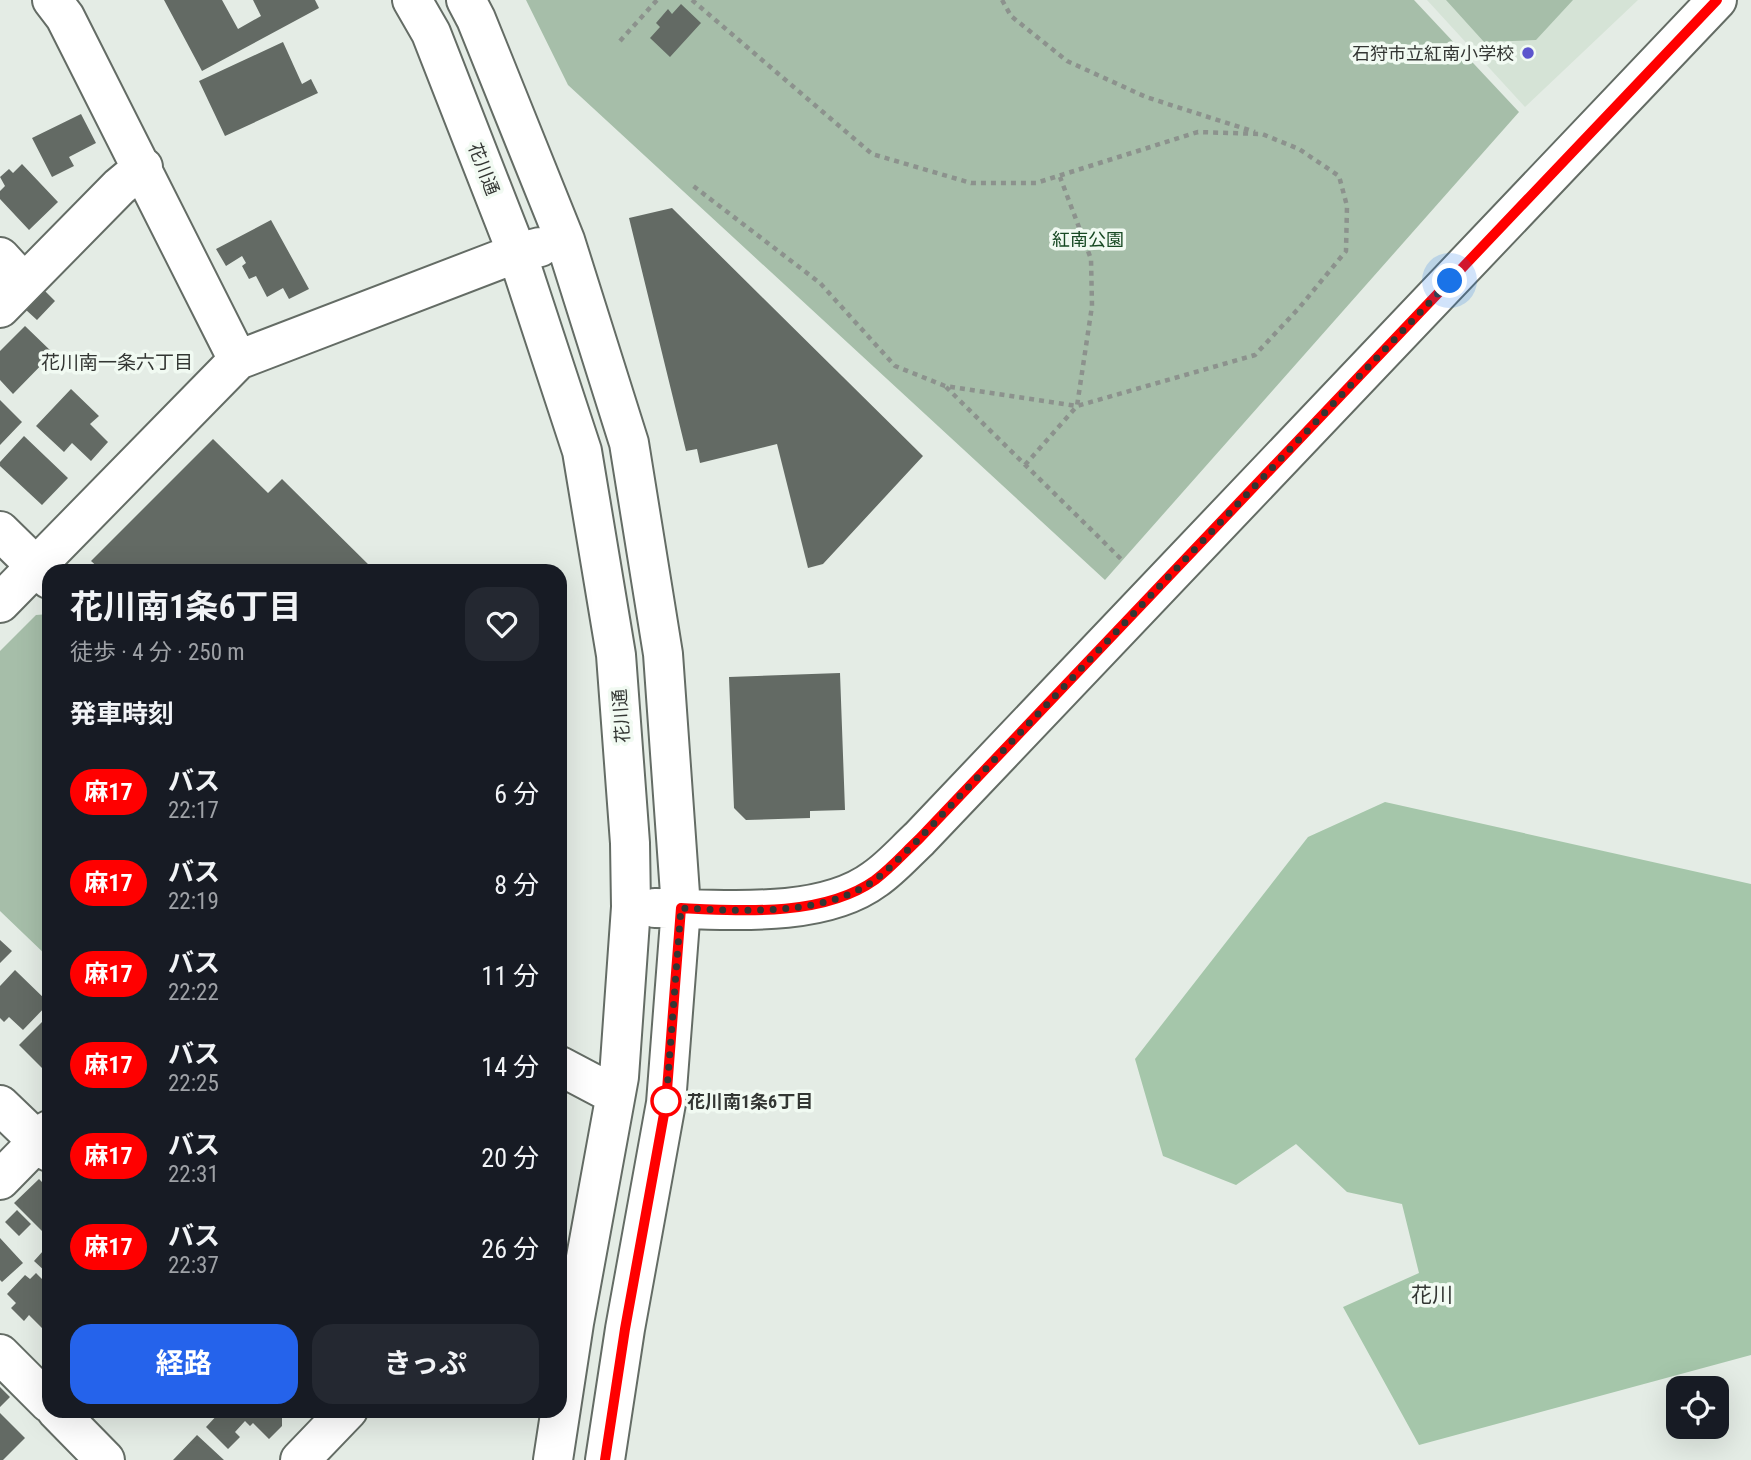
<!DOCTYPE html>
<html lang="ja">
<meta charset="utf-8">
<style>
body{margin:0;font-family:"Roboto Condensed","Noto Sans JP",sans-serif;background:#242831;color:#f1f3f6;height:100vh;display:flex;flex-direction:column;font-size:26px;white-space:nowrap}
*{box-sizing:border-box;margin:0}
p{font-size:23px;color:#9ea1a6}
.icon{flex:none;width:38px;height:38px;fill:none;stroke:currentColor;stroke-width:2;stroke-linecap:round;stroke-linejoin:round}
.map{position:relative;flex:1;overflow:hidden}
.details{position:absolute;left:42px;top:564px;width:525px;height:854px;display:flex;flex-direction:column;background:#171b24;border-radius:21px;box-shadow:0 7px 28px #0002}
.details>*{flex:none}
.badge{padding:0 14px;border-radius:23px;font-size:24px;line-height:46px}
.tools{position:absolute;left:1666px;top:1376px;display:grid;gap:14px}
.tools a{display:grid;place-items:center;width:63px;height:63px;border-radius:14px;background:#171b24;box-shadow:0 7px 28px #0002;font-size:35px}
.you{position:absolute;width:35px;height:35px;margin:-18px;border:5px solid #fff;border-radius:50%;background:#1a73e8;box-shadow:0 0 0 10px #1a73e833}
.map>.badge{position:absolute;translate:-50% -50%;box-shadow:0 0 0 4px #fff}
h2{padding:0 28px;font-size:26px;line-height:63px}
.round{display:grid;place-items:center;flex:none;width:74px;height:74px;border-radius:21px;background:#242831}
.overview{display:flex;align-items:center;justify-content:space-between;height:119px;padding:0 28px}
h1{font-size:33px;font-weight:700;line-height:52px}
.primary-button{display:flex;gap:14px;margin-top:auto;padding:14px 28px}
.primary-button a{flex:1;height:80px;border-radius:21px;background:#2563eb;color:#fff;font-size:28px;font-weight:700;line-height:80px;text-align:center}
.primary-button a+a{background:#242831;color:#f1f3f6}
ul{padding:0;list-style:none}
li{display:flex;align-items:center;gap:21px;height:91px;padding:0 28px}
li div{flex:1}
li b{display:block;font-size:26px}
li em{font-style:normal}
li .badge{min-width:77px;font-weight:700;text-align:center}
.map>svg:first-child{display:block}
.built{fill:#d5e3d6}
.green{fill:#a6bea9}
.forest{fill:#a5c6aa}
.building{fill:#636a64}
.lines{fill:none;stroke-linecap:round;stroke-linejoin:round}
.minor-casing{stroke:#646c65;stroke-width:42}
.path{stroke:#8c928d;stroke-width:4.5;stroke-dasharray:5 5;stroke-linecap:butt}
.minor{stroke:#fff;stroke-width:38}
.line-casing{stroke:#fff;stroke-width:16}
.line{stroke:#f00;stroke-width:10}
.walk{stroke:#333633;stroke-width:7;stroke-dasharray:0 12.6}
.poi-dot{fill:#5c55cd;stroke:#f1faf2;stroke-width:2.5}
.stop-dot{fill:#fff;stroke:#f00;stroke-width:3.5}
.labels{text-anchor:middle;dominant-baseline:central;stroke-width:7;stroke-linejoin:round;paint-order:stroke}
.poi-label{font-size:18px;fill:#333633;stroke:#f1faf2;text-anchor:end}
.street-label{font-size:18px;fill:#333633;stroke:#f1faf2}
.park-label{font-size:18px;fill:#174923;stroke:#f1faf2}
.stop-label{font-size:18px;font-weight:bold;fill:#333633;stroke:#f1faf2;text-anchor:start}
.neighbourhood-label{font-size:19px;fill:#333633;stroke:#f1faf2}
.quarter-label{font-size:21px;fill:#333633;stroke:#f1faf2}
</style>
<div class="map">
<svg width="1751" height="1460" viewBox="0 0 1751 1460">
<rect width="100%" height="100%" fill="#e4ece5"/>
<!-- built -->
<path class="built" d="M 1427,0 L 1638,0 L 1525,107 Z"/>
<!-- green -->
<path class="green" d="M 526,0 L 1414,0 L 1519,112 L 1105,580 L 568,85 Z
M 1446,0 L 1573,0 L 1536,40 L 1484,42 Z
M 49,614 L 49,958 L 0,911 L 0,651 L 36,615 Z"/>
<!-- forest -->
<path class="forest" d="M 1385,802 L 1751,884 L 1751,1355 L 1419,1445 L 1343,1307 L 1419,1273 L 1402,1204 L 1347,1192 L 1296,1144 L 1236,1185 L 1163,1156 L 1135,1059 L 1308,837 Z"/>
<!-- building -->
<path class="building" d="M 164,0 L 222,0 L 238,29 L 261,16 L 253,0 L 315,0 L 319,8 L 202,71 Z
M 681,4 L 701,23 L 670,57 L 650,38 L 660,27 L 656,23 L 668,9 L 672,14 Z
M 283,42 L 302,84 L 311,79 L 318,93 L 225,136 L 199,81 Z
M 81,114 L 96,143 L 69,157 L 74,166 L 52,177 L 32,138 Z
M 22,164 L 58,202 L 29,230 L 0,199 L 0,191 L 5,186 L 0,177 L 9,169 L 13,173 Z
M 672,208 L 923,456 L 823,564 L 808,568 L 777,444 L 700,463 L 697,449 L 686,451 L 629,218 Z
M 271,220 L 309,289 L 289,299 L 283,288 L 267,297 L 256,276 L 249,279 L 242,266 L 246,263 L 242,256 L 226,266 L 216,249 Z
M 44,290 L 55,301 L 37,320 L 25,309 Z
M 25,326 L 53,353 L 13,394 L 0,380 L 0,351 Z
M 71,389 L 99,416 L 90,424 L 108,442 L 91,461 L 72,443 L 64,452 L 36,426 Z
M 0,400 L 22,422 L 0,445 Z
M 24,436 L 68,478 L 42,505 L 0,466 L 0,462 Z
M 213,439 L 268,493 L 282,479 L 374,570 L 101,570 L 91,561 Z
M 840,673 L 845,810 L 810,811 L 810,818 L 746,820 L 734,808 L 729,677 Z
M 0,940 L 12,951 L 0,963 Z
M 15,970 L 49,1003 L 23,1030 L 9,1017 L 4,1022 L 0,1018 L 0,986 Z
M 49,1015 L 49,1075 L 19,1045 Z
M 39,1179 L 49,1189 L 49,1226 L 43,1232 L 14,1203 Z
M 17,1210 L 31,1224 L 19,1236 L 5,1222 Z
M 0,1238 L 23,1263 L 2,1282 L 0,1280 Z
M 43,1251 L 49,1256 L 49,1270 L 47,1273 L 34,1261 Z
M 36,1273 L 49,1286 L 49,1321 L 42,1328 L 29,1315 L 24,1321 L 11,1308 L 16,1303 L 7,1294 L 25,1275 L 30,1279 Z
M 0,1387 L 10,1397 L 0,1407 Z
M 222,1410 L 282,1410 L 282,1426 L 269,1439 L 253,1423 L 250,1426 L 245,1421 L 235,1432 L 240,1437 L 228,1449 L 206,1427 Z
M 0,1413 L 25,1438 L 3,1460 L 0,1460 Z
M 197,1435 L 224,1460 L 173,1460 Z"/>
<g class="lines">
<defs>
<path id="minor" d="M 52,0 L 65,17 L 238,360
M 412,0 L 431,33 L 517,253 L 582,451 L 616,655 L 630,843 L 631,907 L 619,1077 L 574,1323 L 553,1460
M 466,0 L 476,19 L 565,240 L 629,443 L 663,654 L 681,908 L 666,1103 L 625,1329 L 605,1460
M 0,257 L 24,283
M 0,308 L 119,187 L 143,167
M 0,531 L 49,579
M 0,603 L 238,360 L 517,253 L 540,247
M 655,908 C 721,909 820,920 875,879 C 891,868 905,852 919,839 L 1717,0
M 560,1066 L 615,1095
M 0,1105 L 49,1152
M 0,1180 L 49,1130
M 0,1354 L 49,1403
M 56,1410 L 105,1460
M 300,1460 L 348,1410"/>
</defs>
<!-- minor casing -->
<use href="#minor" class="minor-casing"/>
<!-- path -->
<path class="path" d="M 692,0 L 872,154 L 971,183 L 1036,183 L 1198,132 L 1262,134 L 1299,149 L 1339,176 L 1347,206 L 1346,251 L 1299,308 L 1255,355 L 1077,406 L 945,386 L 895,366 L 820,283 L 692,185
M 1002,0 L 1011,16 L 1067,61 L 1146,97 L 1255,132
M 620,41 L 657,0
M 946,387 L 1123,561
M 1025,465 L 1077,406 L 1092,306 L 1091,259 L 1060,177"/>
<!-- minor -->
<use href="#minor" class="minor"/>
</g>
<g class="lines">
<defs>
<path id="line" d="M 605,1460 L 625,1329 L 666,1103 L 681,908 C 741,911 823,917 875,880 C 891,868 905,852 919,839 L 1717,0"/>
</defs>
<!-- line casing -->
<use href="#line" class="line-casing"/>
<!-- line -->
<use href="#line" class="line"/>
<!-- walk -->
<path class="walk" d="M 666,1101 L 666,1103 L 681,908 C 741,911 823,917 875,880 C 891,868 905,852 919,839 L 1450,281"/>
</g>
<!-- markers -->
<circle class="poi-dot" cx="1528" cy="53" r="7"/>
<circle class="stop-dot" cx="666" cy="1101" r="14"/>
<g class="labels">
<!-- poi labels -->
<g class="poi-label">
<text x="1514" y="53">石狩市立紅南小学校</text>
</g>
<!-- street labels -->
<g class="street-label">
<text transform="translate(484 169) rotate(69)">花川通</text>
<text transform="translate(621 716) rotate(-94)">花川通</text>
</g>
<!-- park labels -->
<g class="park-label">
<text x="1088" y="239">紅南公園</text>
</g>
<!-- stop labels -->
<g class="stop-label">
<text x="687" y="1101">花川南1条6丁目</text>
</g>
<!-- neighbourhood labels -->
<g class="neighbourhood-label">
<text x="117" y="362">花川南一条六丁目</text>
</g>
<!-- quarter labels -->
<g class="quarter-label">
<text x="1432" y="1295">花川</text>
</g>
</g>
</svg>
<div class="tools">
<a><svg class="icon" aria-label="locate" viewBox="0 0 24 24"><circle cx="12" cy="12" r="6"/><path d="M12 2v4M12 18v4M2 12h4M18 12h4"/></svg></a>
</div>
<div class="you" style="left:1450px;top:281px"></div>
<section class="details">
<div class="overview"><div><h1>花川南1条6丁目</h1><p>徒歩 · 4 分 · 250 m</p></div><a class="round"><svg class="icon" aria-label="heart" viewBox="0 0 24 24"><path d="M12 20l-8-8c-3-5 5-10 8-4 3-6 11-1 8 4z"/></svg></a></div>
<h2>発車時刻</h2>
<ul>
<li><span class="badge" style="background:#f00;color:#fff">麻17</span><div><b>バス</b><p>22:17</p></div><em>6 分</em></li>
<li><span class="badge" style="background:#f00;color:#fff">麻17</span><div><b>バス</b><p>22:19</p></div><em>8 分</em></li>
<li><span class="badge" style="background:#f00;color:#fff">麻17</span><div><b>バス</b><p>22:22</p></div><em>11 分</em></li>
<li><span class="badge" style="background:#f00;color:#fff">麻17</span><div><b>バス</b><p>22:25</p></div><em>14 分</em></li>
<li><span class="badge" style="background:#f00;color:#fff">麻17</span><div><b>バス</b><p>22:31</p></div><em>20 分</em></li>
<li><span class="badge" style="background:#f00;color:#fff">麻17</span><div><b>バス</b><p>22:37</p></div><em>26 分</em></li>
</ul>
<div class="primary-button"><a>経路</a><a>きっぷ</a></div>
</section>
</div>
